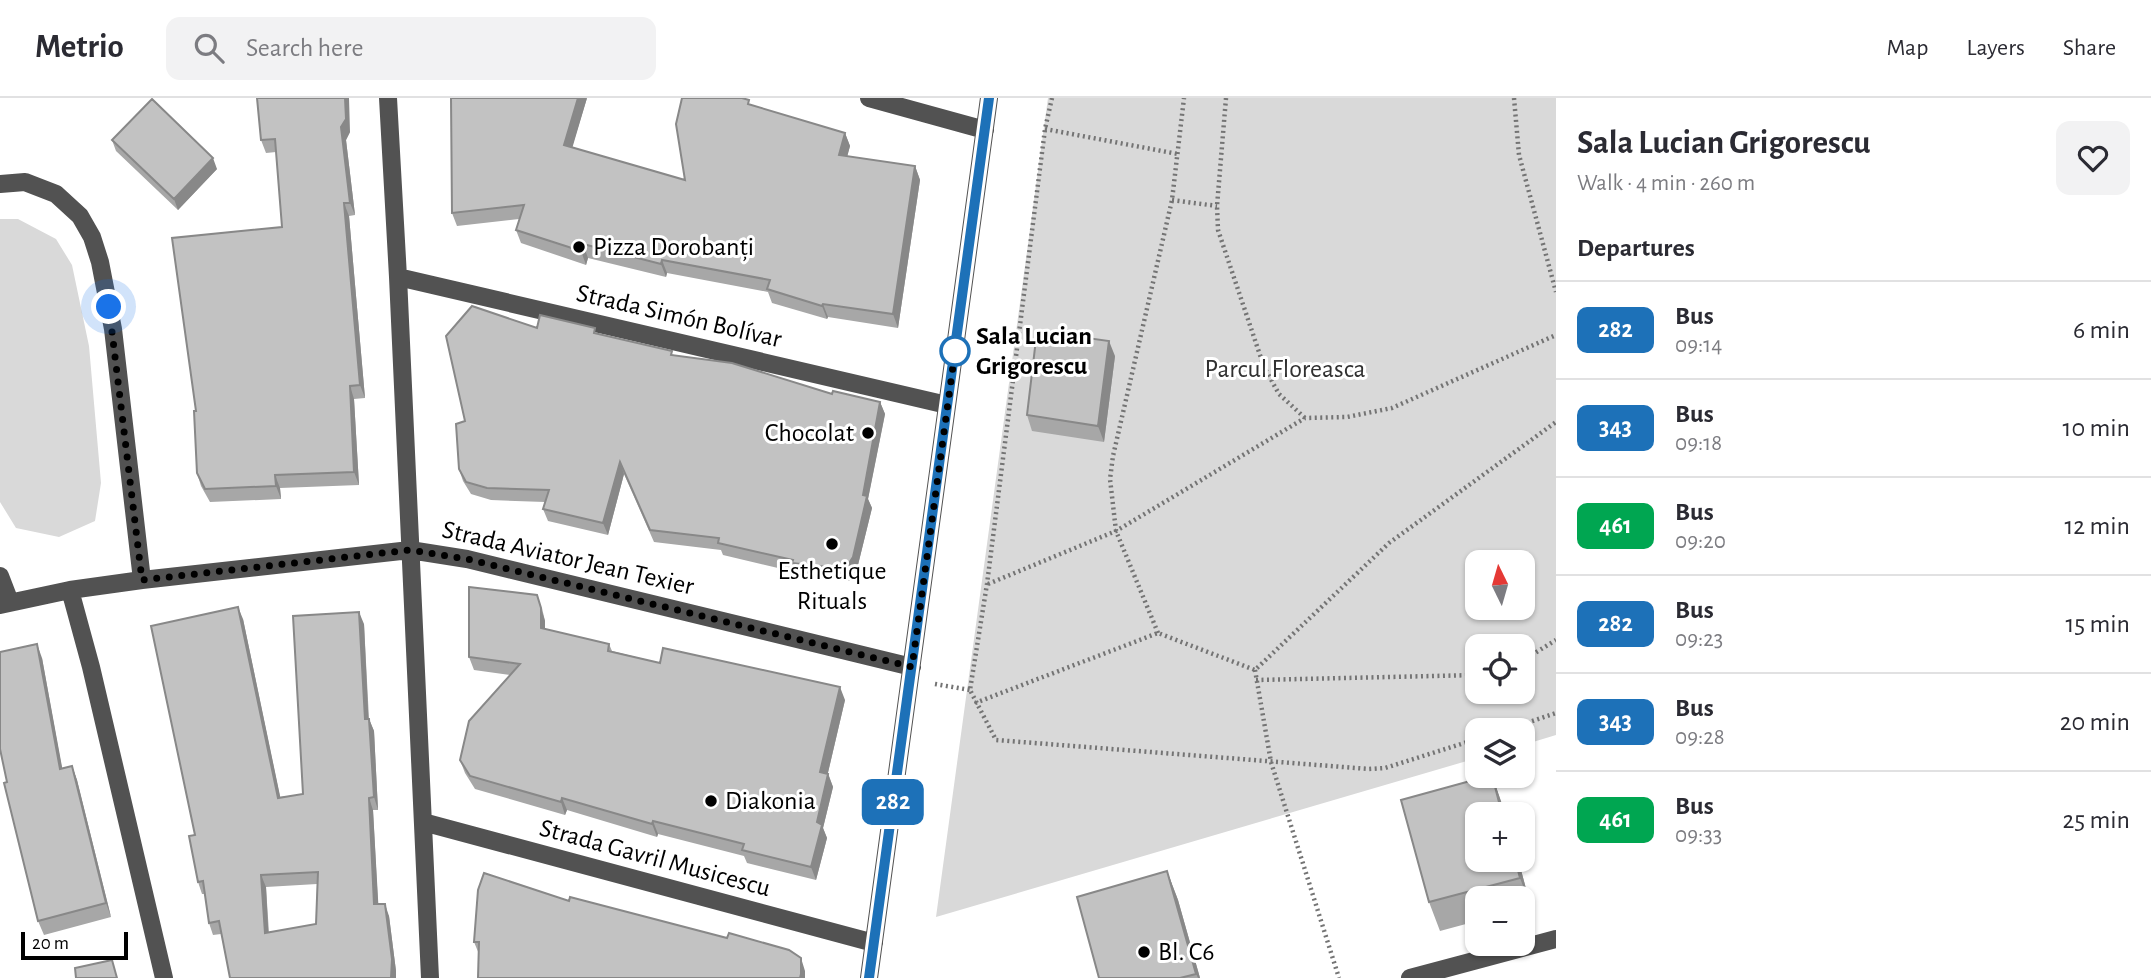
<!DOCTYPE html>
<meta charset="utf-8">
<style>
body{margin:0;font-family:"Alegreya Sans",sans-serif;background:#f2f2f3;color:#2b2b33;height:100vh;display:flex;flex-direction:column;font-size:26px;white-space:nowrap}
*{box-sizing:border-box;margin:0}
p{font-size:23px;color:#7c7c81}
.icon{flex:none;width:38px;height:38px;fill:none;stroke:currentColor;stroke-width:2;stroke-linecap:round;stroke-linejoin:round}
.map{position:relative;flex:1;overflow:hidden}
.drawer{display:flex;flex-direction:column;background:#fff;width:595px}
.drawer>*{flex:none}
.badge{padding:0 14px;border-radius:10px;font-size:24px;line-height:46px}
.needle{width:46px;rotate:355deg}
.buttons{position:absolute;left:1465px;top:452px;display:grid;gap:14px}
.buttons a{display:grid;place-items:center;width:70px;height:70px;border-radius:14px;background:#fff;box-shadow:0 2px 5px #0004;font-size:35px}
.scale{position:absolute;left:21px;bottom:18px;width:107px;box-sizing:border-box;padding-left:7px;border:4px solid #000;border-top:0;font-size:19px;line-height:24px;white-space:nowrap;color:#000;-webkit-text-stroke:5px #fff;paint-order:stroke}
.you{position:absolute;width:35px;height:35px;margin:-18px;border:5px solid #fff;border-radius:50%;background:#1a73e8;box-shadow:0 0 0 10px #1a73e833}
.map>.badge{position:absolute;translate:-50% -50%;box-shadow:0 0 0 4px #fff}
h2{padding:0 21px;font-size:26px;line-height:63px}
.round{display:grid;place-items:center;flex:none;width:74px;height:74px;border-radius:14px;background:#f2f2f3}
.headline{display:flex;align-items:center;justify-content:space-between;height:119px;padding:0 21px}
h1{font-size:33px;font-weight:700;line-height:52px}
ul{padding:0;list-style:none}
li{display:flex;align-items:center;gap:21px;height:98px;padding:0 21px;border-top:2px solid #e1e1e2}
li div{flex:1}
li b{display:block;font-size:26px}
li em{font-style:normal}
li .badge{min-width:77px;font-weight:700;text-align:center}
header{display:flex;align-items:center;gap:42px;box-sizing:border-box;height:98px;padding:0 35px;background:#fff;border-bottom:2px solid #e1e1e2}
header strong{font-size:33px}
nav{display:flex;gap:38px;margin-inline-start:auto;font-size:24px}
.search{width:490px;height:63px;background:#f2f2f3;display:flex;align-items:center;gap:18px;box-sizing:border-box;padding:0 24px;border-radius:14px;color:#7c7c81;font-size:26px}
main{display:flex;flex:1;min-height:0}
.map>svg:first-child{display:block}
.green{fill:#d9d9d9;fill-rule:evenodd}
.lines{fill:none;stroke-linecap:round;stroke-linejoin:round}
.path{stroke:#747474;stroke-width:4.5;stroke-dasharray:2 3.5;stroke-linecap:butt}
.minor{stroke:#525252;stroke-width:18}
.wall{fill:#a7a7a7;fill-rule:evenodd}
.shaded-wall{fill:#888}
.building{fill:#c2c2c2;stroke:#888;stroke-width:2;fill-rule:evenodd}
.line-casing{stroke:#fff;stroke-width:16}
.line{stroke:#1d71b8;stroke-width:10}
.walk{stroke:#000;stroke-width:7;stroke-dasharray:0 12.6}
.poi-dot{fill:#000;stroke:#fff;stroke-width:2.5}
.stop-dot{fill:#fff;stroke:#1d71b8;stroke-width:3.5}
.labels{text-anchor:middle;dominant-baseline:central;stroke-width:6;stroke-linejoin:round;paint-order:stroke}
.poi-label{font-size:26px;fill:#000;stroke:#fff;text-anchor:start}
.street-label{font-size:26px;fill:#000;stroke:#fff}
.stop-label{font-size:26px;font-weight:bold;fill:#000;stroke:#fff;text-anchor:start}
.park-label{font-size:26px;fill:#303030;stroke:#fff}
</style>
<header>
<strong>Metrio</strong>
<div class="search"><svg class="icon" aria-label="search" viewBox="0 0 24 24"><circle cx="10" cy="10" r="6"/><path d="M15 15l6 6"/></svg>Search here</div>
<nav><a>Map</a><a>Layers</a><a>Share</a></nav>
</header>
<main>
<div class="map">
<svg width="1556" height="880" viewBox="0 0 1556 880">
<rect width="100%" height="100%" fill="#fff"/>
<!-- green -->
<path class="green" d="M 1048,0 L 1556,0 L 1556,637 L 1523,647 L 1522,632 L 1477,632 L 1477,660 L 936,819 ZM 1477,464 L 1522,464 L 1522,509 L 1477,509 ZM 1477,548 L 1522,548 L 1522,593 L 1477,593 Z
M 0,121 L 18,121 L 56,141 L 72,167 L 89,248 L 101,385 L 95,423 L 59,439 L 16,430 L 0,404 Z"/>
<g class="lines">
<!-- path -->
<path class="path" d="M 1052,0 L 1045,31 L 987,486 L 970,592 L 996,642 L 1369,671 L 1385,670 L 1477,641
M 1226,0 L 1217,108 L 1218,132 L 1264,269 L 1279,296 L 1305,320
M 1514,0 L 1519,57 L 1556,194
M 1045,31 L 1178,56
M 1172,102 L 1217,108
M 988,486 L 1116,433 L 1305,320 L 1347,319 L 1392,310 L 1556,237
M 1158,535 L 1116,433 L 1110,381 L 1113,358 L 1172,102 L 1184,0
M 1522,563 L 1556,542
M 1255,572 L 1271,664 L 1339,880
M 1256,582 L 1477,577
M 935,586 L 970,592
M 975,605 L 1158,535 L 1255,572 L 1389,445 L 1556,324
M 1506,632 L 1556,615"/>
<!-- minor -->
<path class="minor" d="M 388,0 L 398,179 L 430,880
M 869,0 L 985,32
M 0,86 L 25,84 L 56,96 L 80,118 L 92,139 L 100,164 L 113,231 L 142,482
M 398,179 L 947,307
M 0,478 L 10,504
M 70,492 L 91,569 L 164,880
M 0,507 L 70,492 L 142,482 L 410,452 L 467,461 L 912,569
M 423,724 L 874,845
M 869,880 L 989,0
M 1410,880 L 1556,841"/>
</g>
<!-- wall -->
<path class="wall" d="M 587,0 L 572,49 L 685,82 L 751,7 L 845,35 L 850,48 L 847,58 L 915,68 L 920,82 L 898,230 L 828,219 L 827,221 L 772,205 L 768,194 L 667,175 L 666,179 L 588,160 L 586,167 L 521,145 L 516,132 L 519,121 L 457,128 L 452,115 Z
M 350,34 L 346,42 L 355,117 L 349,118 L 365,300 L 354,301 L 359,387 L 280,390 L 281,401 L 210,404 L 201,388 L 197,375 L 196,313 L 282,129 L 276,54 L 266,55 L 261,42 Z
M 112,42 L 217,71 L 178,112 L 116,53 Z
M 537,230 L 597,235 L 674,257 L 832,296 L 880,304 L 885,316 L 868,401 L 872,410 L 857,471 L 849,483 L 796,477 L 795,474 L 723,457 L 721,452 L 654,444 L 624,376 L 608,437 L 548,423 L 543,411 L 545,404 L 491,402 L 471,396 L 463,383 L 459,371 L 465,323 Z
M 1115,258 L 1104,344 L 1032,333 L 1027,317 Z
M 542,510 L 545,523 L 545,531 L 609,546 L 612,553 L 660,565 L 845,602 L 828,675 L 833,689 L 823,730 L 827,740 L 816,782 L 747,765 L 744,758 L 658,736 L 657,739 L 567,712 L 565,717 L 475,691 L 465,675 L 460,662 L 510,577 L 474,572 L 469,559 Z
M 243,521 L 280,699 L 303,696 L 364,526 L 369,621 L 374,633 L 378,712 L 373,712 L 378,806 L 389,818 L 396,873 L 221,836 L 213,837 L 209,825 L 205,796 L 202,796 L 198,784 L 195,737 ZM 317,786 L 316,826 L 269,835 L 266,789 Z
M 42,560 L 62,671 L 72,668 L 77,682 L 111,819 L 44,837 L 38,823 L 7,684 Z
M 1492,677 L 1505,716 L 1477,716 L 1477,761 L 1518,761 L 1531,809 L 1522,811 L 1522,800 L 1477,800 L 1477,823 L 1440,833 L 1429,804 Z
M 1167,773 L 1178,802 L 1200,880 L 1099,880 Z
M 569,803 L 805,873 L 805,880 L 478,880 L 479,856 L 474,844 Z"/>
<!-- shaded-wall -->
<path class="shaded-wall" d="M 345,0 L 349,0 L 350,34 L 346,42 L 355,117 L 350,105 L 341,29 Z
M 578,0 L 587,0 L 569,61 L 564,47 Z
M 845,35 L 850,48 L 844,71 L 839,57 Z
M 213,60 L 217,71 L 178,112 L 174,101 Z
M 915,68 L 920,82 L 898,230 L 893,216 Z
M 344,105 L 349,118 L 365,300 L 360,287 Z
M 583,146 L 588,160 L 586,167 L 581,153 Z
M 662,162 L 667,175 L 666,179 L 661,166 Z
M 823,206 L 828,219 L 827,221 L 822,208 Z
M 1109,243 L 1115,258 L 1104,344 L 1098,328 Z
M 350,288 L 354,301 L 359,387 L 354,374 Z
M 880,304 L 885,316 L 868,401 L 872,410 L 857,471 L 849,483 L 845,471 L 863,397 Z
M 620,364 L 624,376 L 608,437 L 603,425 Z
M 275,377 L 280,390 L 281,401 L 276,388 Z
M 537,497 L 545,523 L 545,542 L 541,530 Z
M 238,509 L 243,521 L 283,712 L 278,700 Z
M 359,514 L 364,526 L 369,633 L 365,621 Z
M 37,546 L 42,560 L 65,685 L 60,671 Z
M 840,589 L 845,602 L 825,687 L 820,674 Z
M 369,621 L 374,633 L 378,712 L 374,699 Z
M 72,668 L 77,682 L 111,819 L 106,805 Z
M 828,676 L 833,689 L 823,730 L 827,740 L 816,782 L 811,769 L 817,724 Z
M 1492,677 L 1502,706 L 1505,716 L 1502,716 Z
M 369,700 L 373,712 L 379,818 L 374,806 Z
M 562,700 L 567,712 L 565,717 L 561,704 Z
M 653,723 L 658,736 L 657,739 L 652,726 Z
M 1515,761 L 1518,761 L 1531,809 L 1520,780 Z
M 1167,773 L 1178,802 L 1200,880 L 1198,880 L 1196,876 Z
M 261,777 L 266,789 L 269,848 L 265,835 Z
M 385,806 L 389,818 L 396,873 L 396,880 L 391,880 Z
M 801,860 L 805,873 L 805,880 L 800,880 Z"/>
<!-- building -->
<path class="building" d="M 257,0 L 345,0 L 346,21 L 341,29 L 350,105 L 344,105 L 360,287 L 350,288 L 354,374 L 275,377 L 276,388 L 205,391 L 197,375 L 194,313 L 196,313 L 172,140 L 282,129 L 275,41 L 261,42 Z
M 451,0 L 578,0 L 564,47 L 685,82 L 676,26 L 682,0 L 742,0 L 749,2 L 748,6 L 845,35 L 839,57 L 915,68 L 893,216 L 823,206 L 822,208 L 767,191 L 770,182 L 662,162 L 661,166 L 583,146 L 581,153 L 516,132 L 524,107 L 452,115 Z
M 152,1 L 213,60 L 174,101 L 112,42 Z
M 472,208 L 537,230 L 540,217 L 595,230 L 594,235 L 672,253 L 671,257 L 732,265 L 832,296 L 833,293 L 880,304 L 863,397 L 867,398 L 853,459 L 845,471 L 792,465 L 793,462 L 718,445 L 719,440 L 650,432 L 620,364 L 603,425 L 543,411 L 549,392 L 487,390 L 466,384 L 459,371 L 456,326 L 465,323 L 446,238 Z
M 1037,233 L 1109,243 L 1098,328 L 1027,317 Z
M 469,489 L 537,497 L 541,510 L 541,530 L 609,546 L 608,553 L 660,565 L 663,550 L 840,589 L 820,674 L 828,676 L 817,724 L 822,727 L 811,769 L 742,752 L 744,746 L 653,723 L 652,726 L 562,700 L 561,704 L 470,678 L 460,662 L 469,623 L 520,566 L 469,559 Z
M 238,509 L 278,700 L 303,696 L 293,518 L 359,514 L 365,621 L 369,621 L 374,699 L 369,700 L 374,806 L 385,806 L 392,861 L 391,880 L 230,880 L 219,823 L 209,825 L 203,783 L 198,784 L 189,738 L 195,737 L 151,528 ZM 318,774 L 316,826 L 265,835 L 261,777 Z
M 37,546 L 60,671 L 72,668 L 106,805 L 38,823 L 4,685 L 7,684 L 0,651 L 0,554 Z
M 1492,677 L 1502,716 L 1477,716 L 1477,761 L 1515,761 L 1520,780 L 1429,804 L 1401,702 Z
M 1167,773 L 1196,876 L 1180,880 L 1099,880 L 1077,799 Z
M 484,775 L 569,803 L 570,799 L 727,840 L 729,835 L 789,852 L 801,860 L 801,876 L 800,880 L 478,880 L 479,844 L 474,844 L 478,792 Z
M 112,862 L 117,880 L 76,880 L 75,870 Z"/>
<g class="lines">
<defs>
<path id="line" d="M 869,880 L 989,0"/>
</defs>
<!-- line casing -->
<use href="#line" class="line-casing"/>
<!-- line -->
<use href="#line" class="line"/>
<!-- walk -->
<path class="walk" d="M 109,209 L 142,482 L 410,452 L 467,461 L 912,569 L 956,246 L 955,253"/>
</g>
<!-- markers -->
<g class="poi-dot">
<circle cx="579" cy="149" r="7"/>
<circle cx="868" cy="335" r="7"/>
<circle cx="832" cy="446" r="7"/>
<circle cx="711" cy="703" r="7"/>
<circle cx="1144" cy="854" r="7"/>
</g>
<circle class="stop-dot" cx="955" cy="253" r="14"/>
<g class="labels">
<!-- poi labels -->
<g class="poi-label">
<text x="593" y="149">Pizza Dorobanți</text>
<text x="854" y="335" text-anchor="end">Chocolat</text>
<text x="832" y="473" text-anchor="middle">Esthetique<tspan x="832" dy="30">Rituals</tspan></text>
<text x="725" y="703">Diakonia</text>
<text x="1158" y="854">Bl. C6</text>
</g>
<!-- street labels -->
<g class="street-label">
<text transform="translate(679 218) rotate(13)">Strada Simón Bolívar</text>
<text transform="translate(568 460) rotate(13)">Strada Aviator Jean Texier</text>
<text transform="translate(655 760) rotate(15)">Strada Gavril Musicescu</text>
</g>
<!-- stop labels -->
<g class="stop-label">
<text x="976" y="238">Sala Lucian<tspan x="976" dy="30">Grigorescu</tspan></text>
</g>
<!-- park labels -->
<g class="park-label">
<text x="1285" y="271">Parcul Floreasca</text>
</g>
</g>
</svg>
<div class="buttons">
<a><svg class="needle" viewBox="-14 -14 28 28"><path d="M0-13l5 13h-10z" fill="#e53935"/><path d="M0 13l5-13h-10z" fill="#7c7c81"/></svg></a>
<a><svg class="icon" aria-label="locate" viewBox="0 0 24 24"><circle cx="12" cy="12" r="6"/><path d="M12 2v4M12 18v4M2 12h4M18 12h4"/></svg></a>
<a><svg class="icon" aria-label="layers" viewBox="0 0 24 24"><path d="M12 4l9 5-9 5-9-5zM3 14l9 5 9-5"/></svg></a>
<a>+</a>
<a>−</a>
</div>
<div class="scale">20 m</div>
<div class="you" style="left:109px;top:209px"></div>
<b class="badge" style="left:893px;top:704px;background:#1d71b8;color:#fff">282</b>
</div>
<section class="drawer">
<div class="headline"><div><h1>Sala Lucian Grigorescu</h1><p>Walk · 4 min · 260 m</p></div><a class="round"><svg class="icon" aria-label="heart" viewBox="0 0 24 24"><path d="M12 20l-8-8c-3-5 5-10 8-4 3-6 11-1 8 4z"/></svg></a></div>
<h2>Departures</h2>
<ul>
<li><span class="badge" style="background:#1d71b8;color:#fff">282</span><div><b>Bus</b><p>09:14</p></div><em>6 min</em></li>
<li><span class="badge" style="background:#1d71b8;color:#fff">343</span><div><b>Bus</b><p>09:18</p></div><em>10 min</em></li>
<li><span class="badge" style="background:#00a651;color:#fff">461</span><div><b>Bus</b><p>09:20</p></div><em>12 min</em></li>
<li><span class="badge" style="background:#1d71b8;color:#fff">282</span><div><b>Bus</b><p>09:23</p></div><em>15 min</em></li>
<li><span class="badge" style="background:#1d71b8;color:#fff">343</span><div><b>Bus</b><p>09:28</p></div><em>20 min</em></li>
<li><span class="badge" style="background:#00a651;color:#fff">461</span><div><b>Bus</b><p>09:33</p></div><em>25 min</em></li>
</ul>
</section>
</main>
